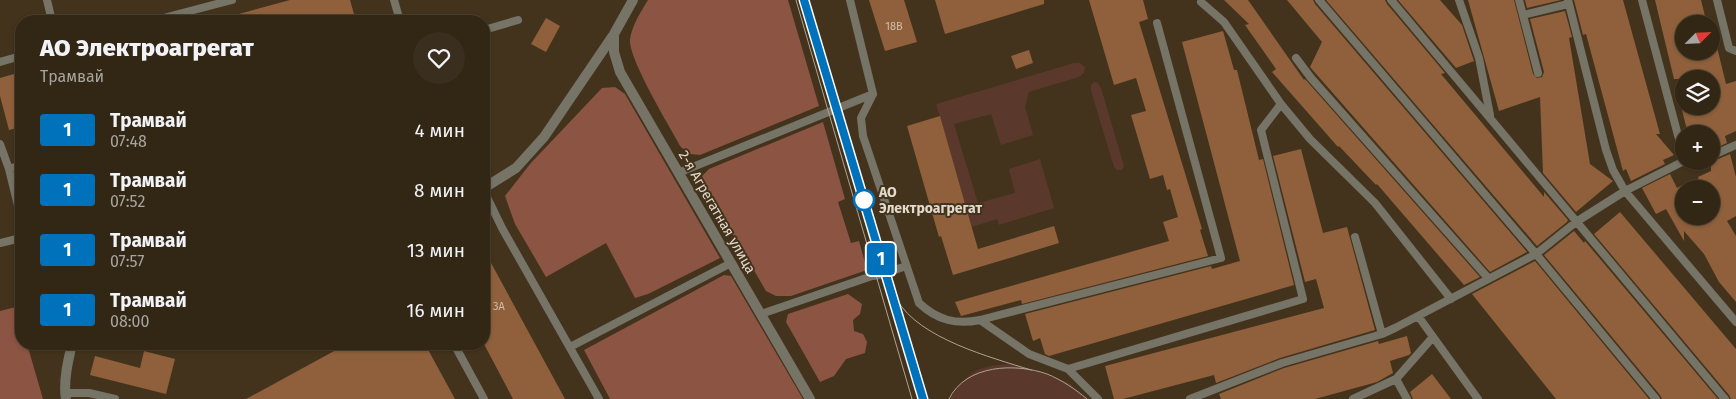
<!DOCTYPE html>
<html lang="ru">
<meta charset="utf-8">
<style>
body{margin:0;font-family:"Fira Sans",sans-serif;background:#3a2e1e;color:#f1f3f6;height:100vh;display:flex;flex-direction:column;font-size:19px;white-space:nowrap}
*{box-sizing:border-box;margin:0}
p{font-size:16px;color:#a8a5a0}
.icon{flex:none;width:28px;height:28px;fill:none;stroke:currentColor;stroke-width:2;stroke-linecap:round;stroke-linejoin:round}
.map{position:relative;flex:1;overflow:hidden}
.sheet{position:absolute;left:15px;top:15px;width:475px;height:335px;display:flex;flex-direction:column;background:#322615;border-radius:20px;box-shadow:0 1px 4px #0004,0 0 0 1px #4d4334}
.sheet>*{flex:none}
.badge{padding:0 10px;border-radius:4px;font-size:18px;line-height:32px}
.needle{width:32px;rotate:66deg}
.buttons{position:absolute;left:1675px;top:15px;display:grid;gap:10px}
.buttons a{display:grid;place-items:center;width:45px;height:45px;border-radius:50%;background:#322615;box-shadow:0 1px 4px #0004,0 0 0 1px #4d4334;font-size:25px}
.map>.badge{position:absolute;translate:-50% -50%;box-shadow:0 0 0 2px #fff}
.round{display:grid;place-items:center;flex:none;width:52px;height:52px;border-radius:26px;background:#3a2e1e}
.head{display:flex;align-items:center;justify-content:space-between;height:85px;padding:0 25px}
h1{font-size:24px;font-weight:800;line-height:38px}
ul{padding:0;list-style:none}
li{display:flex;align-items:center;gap:15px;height:60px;padding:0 25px}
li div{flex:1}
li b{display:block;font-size:19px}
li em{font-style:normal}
li .badge{min-width:55px;font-weight:700;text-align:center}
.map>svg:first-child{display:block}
.green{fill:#5b382c}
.forest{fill:#8c5442}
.building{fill:#8f603b}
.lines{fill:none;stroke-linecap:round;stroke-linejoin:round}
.service{stroke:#767367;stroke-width:8}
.minor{stroke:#767367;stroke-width:10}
.tram{stroke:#aea291;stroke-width:1}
.line-casing{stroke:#fff;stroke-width:11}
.line{stroke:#0072bc;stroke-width:8}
.stop-dot{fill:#fff;stroke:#0072bc;stroke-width:2.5}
.labels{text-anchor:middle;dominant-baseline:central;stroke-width:4;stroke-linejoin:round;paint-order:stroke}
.number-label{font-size:11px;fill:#cfbca8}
.stop-label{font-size:14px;font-weight:bold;fill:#e4dacc;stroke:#43331c;text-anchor:start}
.street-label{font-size:14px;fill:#e4dacc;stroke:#43331c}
</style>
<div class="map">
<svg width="1736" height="399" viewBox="0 0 1736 399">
<rect width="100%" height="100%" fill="#43331c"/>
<!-- green -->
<path class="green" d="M 1074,63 L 1080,63 L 1085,67 L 1084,73 L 1079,77 L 1029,92 L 1025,107 L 1033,135 L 1001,145 L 991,114 L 954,124 L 978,203 L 1015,193 L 1009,169 L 1040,159 L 1054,208 L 999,225 L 997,219 L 972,227 L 936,104 Z
M 1094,82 L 1098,83 L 1101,88 L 1124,166 L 1122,170 L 1117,170 L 1114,167 L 1091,91 L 1091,85 Z
M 1012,364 L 1045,374 L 1069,383 L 1088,399 L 950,399 C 967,371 980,365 1012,364 Z"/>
<!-- forest -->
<path class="forest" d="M 648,0 L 788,0 L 819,106 L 700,155 L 690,154 L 681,147 C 670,127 628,58 630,39 C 632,26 641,11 648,0 Z
M 615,87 L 625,94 L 720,258 L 648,294 L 635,298 L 606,243 L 546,277 L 515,224 L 505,196 L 530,164 L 602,88 Z
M 823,122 L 845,199 L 838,202 L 851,243 L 859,241 L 867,270 L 791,296 L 776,296 L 766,291 L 704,185 L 702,176 L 709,169 Z
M 724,275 L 731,276 L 803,399 L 610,399 L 584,350 Z
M 848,294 L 862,304 L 860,314 L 853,320 L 854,331 L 863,334 L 867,342 L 865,353 L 846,359 L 834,376 L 820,382 L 786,322 L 788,314 Z
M 16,307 L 21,325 L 21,344 L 27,344 L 43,399 L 0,399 L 0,311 Z"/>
<!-- building -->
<path class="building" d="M 290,0 L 350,0 L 356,21 L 229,21 L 228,17 Z
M 869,0 L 904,0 L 917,42 L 885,51 Z
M 935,0 L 1044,0 L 1044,4 L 945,34 Z
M 1089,0 L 1143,0 L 1148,19 L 1139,22 L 1202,229 L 1200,230 L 1208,256 L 1022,304 L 1021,300 L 961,316 L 955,302 L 1169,241 L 1163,222 L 1178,217 L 1170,189 L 1167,190 L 1163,175 L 1150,179 L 1131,115 L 1146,111 L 1136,78 L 1114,85 Z
M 1224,0 L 1248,0 L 1304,80 L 1305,79 L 1480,277 L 1464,285 L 1377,184 L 1376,185 L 1339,146 L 1338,147 L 1272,72 L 1276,69 L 1245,25 L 1249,24 Z
M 1287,0 L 1313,0 L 1315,4 L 1527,252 L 1490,272 L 1310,67 L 1322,42 Z
M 1326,0 L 1385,0 L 1387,4 L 1445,73 L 1441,74 L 1544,197 L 1544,192 L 1568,220 L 1567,222 L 1537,246 Z
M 1398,0 L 1440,0 L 1462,25 L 1474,61 L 1456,68 Z
M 1468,0 L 1514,0 L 1533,74 L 1537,78 L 1542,77 L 1544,72 L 1530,19 L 1565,11 L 1572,37 L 1569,38 L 1590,164 L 1613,181 L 1576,212 L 1543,173 L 1540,97 L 1499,111 Z
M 1525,0 L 1561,0 L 1527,8 Z
M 1574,0 L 1623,0 L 1660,134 L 1656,134 L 1674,155 L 1663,160 L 1665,164 L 1631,181 L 1626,169 L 1623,171 L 1586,34 L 1583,35 Z
M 1655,0 L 1701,0 L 1707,24 L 1684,24 L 1684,51 L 1711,51 L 1711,48 L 1717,47 L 1726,84 L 1736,81 L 1736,131 L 1725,136 L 1727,143 L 1711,150 L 1711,134 L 1688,134 L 1681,106 L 1711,106 L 1711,79 L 1674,79 Z
M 546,18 L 560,26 L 546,52 L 531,44 Z
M 1223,31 L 1234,70 L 1237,70 L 1259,160 L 1263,159 L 1294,285 L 1049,356 L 1045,354 L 1040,338 L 1033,341 L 1025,314 L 1211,266 L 1212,269 L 1240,261 L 1182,42 Z
M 1029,50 L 1033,63 L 1016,69 L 1011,56 Z
M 21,72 L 21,127 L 9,130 L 0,96 L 0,78 Z
M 940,116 L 978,249 L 1054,226 L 1059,243 L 953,275 L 941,236 L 939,237 L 907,126 Z
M 1301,149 L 1323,233 L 1347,227 L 1375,330 L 1280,358 L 1216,383 L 1214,375 L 1123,399 L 1114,399 L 1105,366 L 1324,308 L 1316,279 L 1305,282 L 1273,156 Z
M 1730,154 L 1736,177 L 1736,216 L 1727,221 L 1736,236 L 1736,302 L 1719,282 L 1704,254 L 1684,231 L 1684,241 L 1666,209 L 1656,214 L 1642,188 L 1670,174 L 1677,188 L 1684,184 L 1684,216 L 1711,216 L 1711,189 L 1701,189 L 1698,177 L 1711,171 L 1711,162 Z
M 1620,212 L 1736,349 L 1736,399 L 1731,399 L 1729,395 L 1594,234 Z
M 1574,231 L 1584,243 L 1585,241 L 1718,399 L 1662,399 L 1660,395 L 1544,255 Z
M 484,250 L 565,399 L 513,399 L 484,344 Z
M 1535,261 L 1649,399 L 1556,399 L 1472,294 Z
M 1407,336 L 1411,353 L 1409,355 L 1390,361 L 1393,373 L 1377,382 L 1315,399 L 1221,399 L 1219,394 L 1284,368 L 1378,341 L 1379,344 Z
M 347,344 L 425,344 L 455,399 L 246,399 Z
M 144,351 L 175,359 L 166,394 L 90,375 L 95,356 L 140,368 Z
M 1432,374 L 1451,399 L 1413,399 L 1410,392 Z"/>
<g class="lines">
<!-- service -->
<path class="service" d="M 47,0 L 52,21
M 394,0 L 400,21
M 850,0 L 873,94 L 861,118 L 863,136 L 919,303 C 937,320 956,325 980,320 L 1221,258 L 1157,23
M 1319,0 L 1536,254 L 1656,399
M 1391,0 L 1725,399
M 1459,0 L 1479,58 L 1490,115
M 1519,0 L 1538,73
M 1642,0 L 1684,158
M 1717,0 L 1729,48 L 1736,51
M 1201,2 L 1224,22 L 1281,104
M 1523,15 L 1568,4
M 152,21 L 232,0
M 484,30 L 518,20
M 1296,58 L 1311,78 L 1488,278
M 0,62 L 21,56
M 0,144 L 9,169
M 1711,156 L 1736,145
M 1684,161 L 1625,191 L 1736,322
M 1688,161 L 1695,161
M 21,165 L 9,169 L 21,218
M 678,173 L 873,94
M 484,191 L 502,228 L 599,399
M 1355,237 L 1382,334
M 0,243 L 21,238
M 761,314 L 872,276 C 881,277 896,269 906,266
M 1418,316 L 1478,399
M 980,320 L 1029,354 L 1068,369 L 1098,399
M 454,344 L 484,399
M 570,347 L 731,263
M 1068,369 L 1303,299 L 1261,130 L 1281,104 L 1310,139 L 1375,203 L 1451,299
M 1396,379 L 1407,399
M 65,393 L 89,393 L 115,399
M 1190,399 L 1282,363 L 1382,334 L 1395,328 L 1536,254 L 1576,222 L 1625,191 L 1613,170 L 1606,150 L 1568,0
M 1353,399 L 1396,379 L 1433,337"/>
<!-- minor -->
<path class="minor" d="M 614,34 L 614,52 L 620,72 L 810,399
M 484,188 L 516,168 L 544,137 L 614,34 L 633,0
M 66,399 C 63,382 68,361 72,344"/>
<!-- tram -->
<path class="tram" d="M 796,0 L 912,399
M 805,0 L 923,399
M 897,300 C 920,339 990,357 1031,370
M 949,399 C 966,364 1016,363 1047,374 C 1062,380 1075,389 1087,399"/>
</g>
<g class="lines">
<defs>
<path id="line" d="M 804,0 L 923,399"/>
</defs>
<!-- line casing -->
<use href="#line" class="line-casing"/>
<!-- line -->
<use href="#line" class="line"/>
</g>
<!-- markers -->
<circle class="stop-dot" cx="864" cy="200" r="10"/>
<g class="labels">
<!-- number labels -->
<g class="number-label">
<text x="894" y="26">18В</text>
<text x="499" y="306">3А</text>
</g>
<!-- stop labels -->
<g class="stop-label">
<text x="879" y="192">АО<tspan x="879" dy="16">Электроагрегат</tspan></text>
</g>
<!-- street labels -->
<g class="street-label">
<text transform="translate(717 212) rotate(60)">2-я Агрегатная улица</text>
</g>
</g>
</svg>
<div class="buttons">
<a><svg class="needle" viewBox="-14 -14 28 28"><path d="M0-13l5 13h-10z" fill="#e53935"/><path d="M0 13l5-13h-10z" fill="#a8a5a0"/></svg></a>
<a><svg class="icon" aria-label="layers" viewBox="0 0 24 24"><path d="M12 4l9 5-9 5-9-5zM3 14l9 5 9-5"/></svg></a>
<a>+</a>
<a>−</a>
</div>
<b class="badge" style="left:881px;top:259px;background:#0072bc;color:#fff">1</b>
<section class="sheet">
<div class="head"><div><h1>АО Электроагрегат</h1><p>Трамвай</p></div><a class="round"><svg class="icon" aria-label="heart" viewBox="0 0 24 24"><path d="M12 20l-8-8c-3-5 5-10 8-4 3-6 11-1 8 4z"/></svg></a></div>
<ul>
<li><span class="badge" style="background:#0072bc;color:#fff">1</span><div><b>Трамвай</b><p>07:48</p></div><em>4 мин</em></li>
<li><span class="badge" style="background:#0072bc;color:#fff">1</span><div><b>Трамвай</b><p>07:52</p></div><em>8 мин</em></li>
<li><span class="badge" style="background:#0072bc;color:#fff">1</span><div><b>Трамвай</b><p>07:57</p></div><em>13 мин</em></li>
<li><span class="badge" style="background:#0072bc;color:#fff">1</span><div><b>Трамвай</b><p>08:00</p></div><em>16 мин</em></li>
</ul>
</section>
</div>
